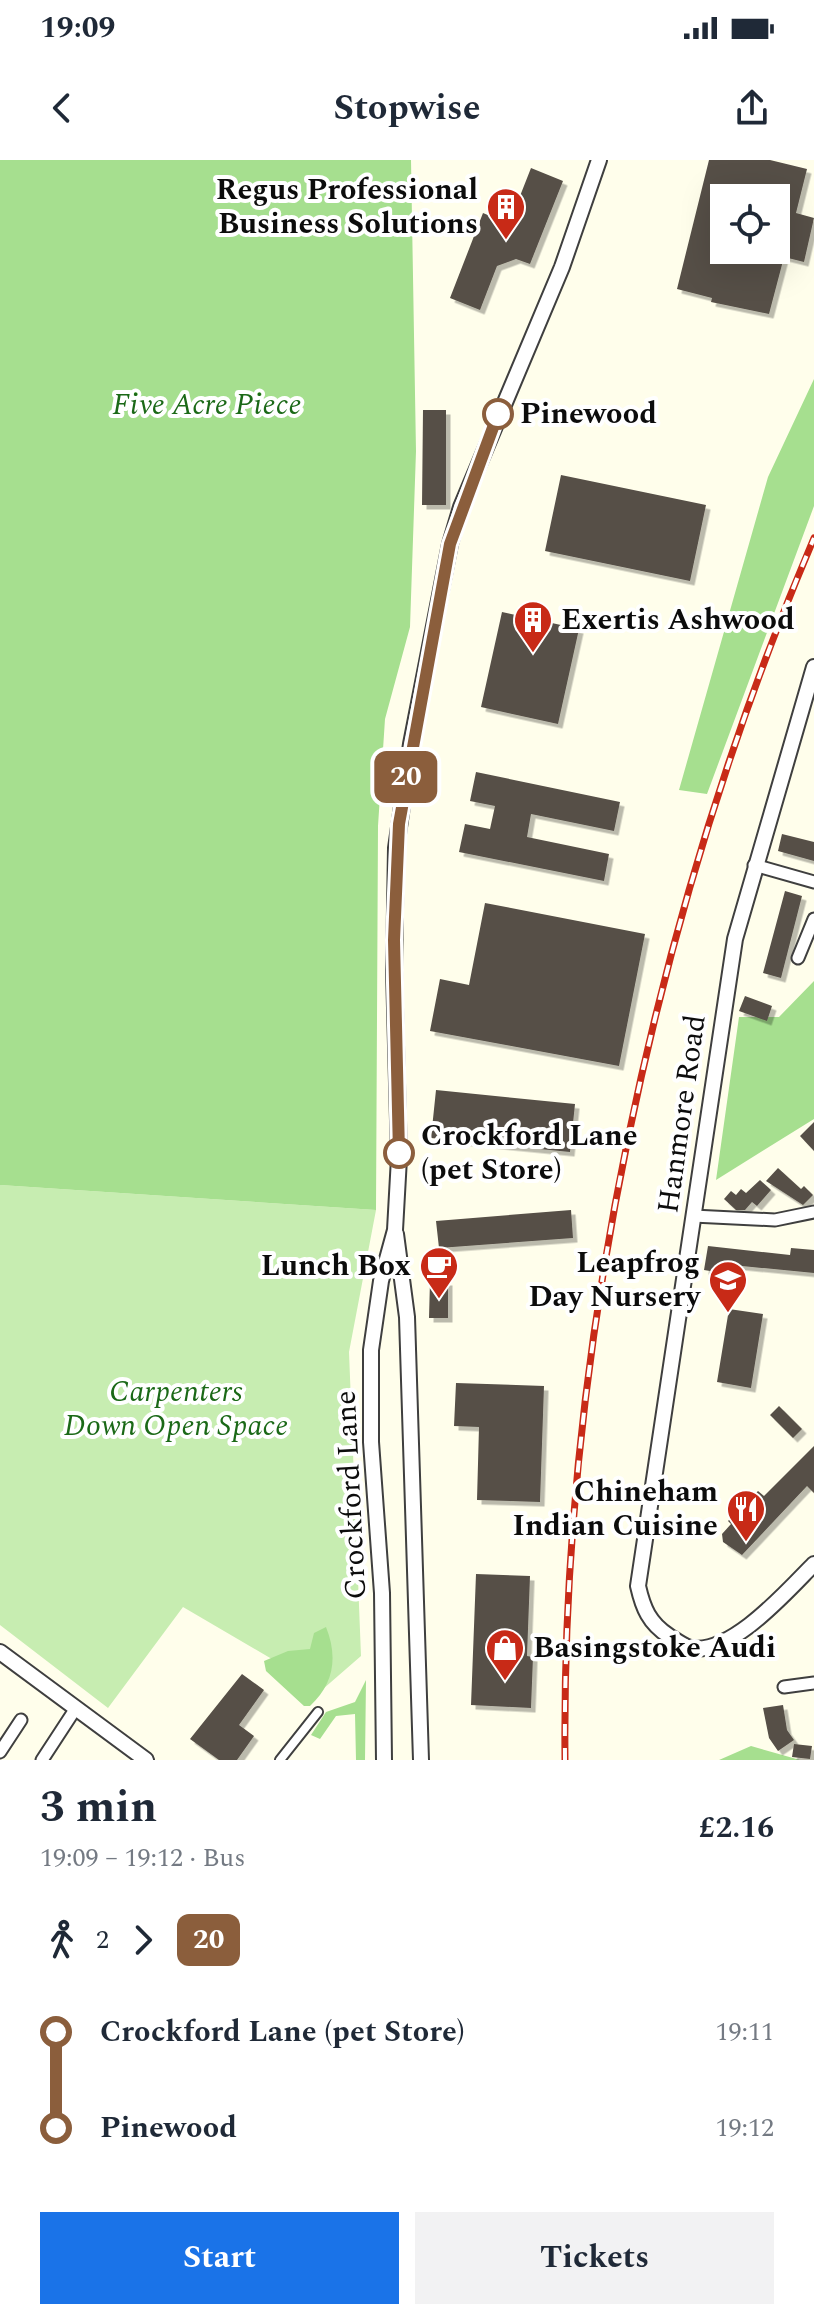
<!DOCTYPE html>
<meta charset="utf-8">
<style>
body{margin:0;font-family:Spectral,serif;background:#f2f2f3;color:#1f2937;height:100vh;display:flex;flex-direction:column;font-size:30px;white-space:nowrap}
*{box-sizing:border-box;margin:0}
p{font-size:26px;color:#747a83}
.icon{flex:none;width:44px;height:44px;fill:none;stroke:currentColor;stroke-width:2;stroke-linecap:round;stroke-linejoin:round}
.map{position:relative;height:1600px;overflow:hidden}
.drawer{display:flex;flex-direction:column;background:#fff;flex:1}
.drawer>*{flex:none}
.badge{padding:0 16px;border-radius:12px;font-size:28px;line-height:52px}
.controls{position:absolute;left:710px;top:24px;display:grid;gap:16px}
.controls a{display:grid;place-items:center;width:80px;height:80px;border-radius:0px;background:#fff;box-shadow:0 8px 32px #0002;font-size:40px}
.map>.badge{position:absolute;translate:-50% -50%;box-shadow:0 0 0 4px #fff}
.legs{display:flex;align-items:center;gap:12px;height:88px;padding:0 40px;font-size:26px}
.legs p{margin-inline-start:auto}
.head{display:flex;align-items:center;justify-content:space-between;height:136px;padding:0 40px}
h1{font-size:44px;font-weight:700;line-height:60px}
.action{display:flex;gap:16px;margin-top:auto;padding:16px 40px}
.action a{flex:1;height:92px;border-radius:0px;background:#1a73e8;color:#fff;font-size:32px;font-weight:700;line-height:92px;text-align:center}
.action a+a{background:#f2f2f3;color:#1f2937}
ul{padding:0 40px;list-style:none}
li{display:flex;align-items:center;gap:28px;height:96px;font-size:30px}
li i{display:grid;place-items:center;width:12px;height:100%;margin:0 10px;background:currentColor}
li i::after{content:'';width:20px;height:20px;margin:-10px;border:6px solid;border-radius:50%;background:#fff}
li p{margin-inline-start:auto}
li:first-child i{background:linear-gradient(#0000 50%,currentColor 0)}
li:last-child i{background:linear-gradient(currentColor 50%,#0000 0)}
.status{display:flex;justify-content:space-between;align-items:center;height:56px;padding:0 40px;background:#fff;direction:ltr}
.status svg{height:22px;fill:currentColor}
header{display:flex;justify-content:space-between;align-items:center;height:104px;padding:0 40px;background:#fff;font-size:36px;font-weight:700}
.map>svg:first-child{display:block}
.green{fill:#c7edb1}
.forest{fill:#a6df8f}
.building{fill:#564f47;fill-rule:evenodd;filter:url(#shadow)}
.lines{fill:none;stroke-linecap:round;stroke-linejoin:round}
.pedestrian-casing{stroke:#3f3f3f;stroke-width:12}
.minor-casing{stroke:#3f3f3f;stroke-width:15}
.tertiary-casing{stroke:#3f3f3f;stroke-width:18}
.pedestrian{stroke:#fff;stroke-width:8}
.minor{stroke:#fff;stroke-width:11}
.tertiary{stroke:#fff;stroke-width:14}
.rail-casing{stroke:#c82a17;stroke-width:7}
.rail{stroke:#fff;stroke-width:4;stroke-dasharray:12;stroke-linecap:butt}
.line-1-casing{stroke:#fff;stroke-width:18}
.line-1{stroke:#8b5e3c;stroke-width:12}
.stop-1-dot{fill:#fff;stroke:#8b5e3c;stroke-width:4}
.labels{text-anchor:middle;dominant-baseline:central;stroke-width:8;stroke-linejoin:round;paint-order:stroke}
.poi-label{font-size:30px;font-weight:bold;fill:#0c0c0c;stroke:#fff;text-anchor:end}
.park-label{font-size:30px;font-style:italic;fill:#1b6917;stroke:#fff}
.stop-label{font-size:30px;font-weight:bold;fill:#0c0c0c;stroke:#fff;text-anchor:start}
.street-label{font-size:30px;fill:#0c0c0c;stroke:#fff}
</style>
<div class="status"><b>19:09</b><svg viewBox="0 0 49 12"><path d="M0 12V9h3v3zM5 12V6h3v6zM10 12V3h3v9zM15 12V0h3v12zM26 1h20v11H26zM47 4h2v5h-2z"/></svg></div>
<header><svg class="icon" aria-label="back" viewBox="0 0 24 24"><path d="M15 5l-7 7 7 7"/></svg>Stopwise<svg class="icon" aria-label="share" viewBox="0 0 24 24"><path d="M12 15V3M7 8l5-5 5 5M5 13v7h14v-7"/></svg></header>
<div class="map">
<svg width="814" height="1600" viewBox="0 0 814 1600">
<defs>
<filter id="shadow"><feDropShadow dx="4.5" dy="4.5" stdDeviation="0" flood-color="#0004"/></filter>
</defs>
<rect width="100%" height="100%" fill="#fffeeb"/>
<!-- green -->
<path class="green" d="M 0,1025 L 376,1050 L 349,1192 L 361,1496 L 323,1529 L 183,1447 L 108,1548 L 0,1465 Z"/>
<!-- forest -->
<path class="forest" d="M 0,0 L 411,0 L 416,291 L 410,467 L 385,559 L 378,666 L 376,1050 L 0,1025 Z
M 814,219 L 814,346 L 707,634 L 679,630 L 768,317 Z
M 814,821 L 814,959 L 716,1020 L 739,857 L 779,857 Z
M 326,1467 C 338,1497 334,1524 310,1546 L 304,1546 L 266,1511 L 264,1501 L 288,1491 L 310,1489 L 314,1473 Z
M 366,1520 L 365,1600 L 356,1600 L 355,1554 L 336,1556 L 320,1579 L 311,1575 L 326,1552 L 355,1542 Z
M 751,1586 L 800,1600 L 719,1600 Z"/>
<!-- building -->
<path class="building" d="M 709,0 L 770,0 L 807,9 L 796,53 L 814,58 L 804,102 L 784,97 L 769,154 L 711,142 L 712,138 L 677,129 ZM 724,38 L 776,38 L 776,90 L 724,90 Z
M 531,8 L 563,21 L 530,104 L 516,99 L 497,106 L 480,150 L 450,138 L 483,53 L 509,64 Z
M 423,250 L 446,250 L 446,345 L 422,345 Z
M 561,315 L 706,345 L 690,421 L 545,391 Z
M 502,452 L 579,469 L 558,564 L 481,547 Z
M 476,612 L 620,642 L 614,671 L 531,654 L 527,677 L 609,694 L 604,721 L 459,692 L 465,664 L 490,669 L 495,646 L 470,641 Z
M 782,674 L 814,682 L 814,701 L 778,691 Z
M 785,731 L 802,736 L 781,818 L 763,813 Z
M 485,743 L 645,774 L 619,906 L 430,871 L 440,819 L 469,825 Z
M 745,836 L 772,846 L 767,861 L 739,851 Z
M 436,930 L 575,944 L 570,992 L 431,978 Z
M 814,962 L 814,991 L 800,976 Z
M 778,1008 L 801,1029 L 804,1026 L 813,1035 L 803,1045 L 766,1021 Z
M 760,1020 L 771,1030 L 757,1046 L 752,1042 L 745,1050 L 736,1050 L 724,1039 L 731,1031 L 736,1035 L 741,1029 L 746,1033 Z
M 571,1050 L 573,1078 L 439,1088 L 436,1061 Z
M 708,1086 L 790,1095 L 791,1088 L 814,1090 L 814,1113 L 742,1106 L 717,1106 L 716,1112 L 704,1110 Z
M 430,1121 L 448,1121 L 448,1158 L 429,1158 Z
M 729,1149 L 763,1154 L 751,1228 L 717,1222 Z
M 456,1223 L 544,1226 L 540,1342 L 477,1340 L 479,1267 L 454,1266 Z
M 779,1246 L 802,1269 L 793,1278 L 770,1255 Z
M 814,1286 L 814,1333 L 807,1326 L 742,1395 L 723,1382 L 722,1374 L 731,1364 L 728,1361 L 758,1331 L 764,1336 Z
M 476,1414 L 530,1416 L 527,1496 L 533,1497 L 531,1548 L 471,1545 Z
M 242,1514 L 264,1530 L 239,1565 L 254,1576 L 237,1600 L 219,1600 L 190,1579 Z
M 783,1545 L 787,1570 L 794,1580 L 778,1591 L 769,1578 L 763,1548 Z
M 794,1584 L 812,1586 L 810,1599 L 792,1597 Z"/>
<g class="lines">
<defs>
<path id="pedestrian" d="M 280,1600 L 318,1552"/>
<path id="minor" d="M 754,705 L 814,722
M 798,798 L 814,759
M 693,1056 L 775,1060 L 814,1052
M 784,1527 L 814,1523
M 0,1592 L 21,1560
M 42,1600 L 76,1548"/>
<path id="tertiary" d="M 814,507 L 735,779 L 638,1426 C 643,1448 649,1463 669,1476 C 675,1480 683,1486 690,1488 C 731,1496 788,1430 814,1404
M 396,1074 L 407,1157 L 421,1600
M 0,1492 L 146,1600
M 384,1600 L 382,1433 L 371,1282 L 371,1190 L 381,1121 L 395,1070 L 399,998 L 394,810 L 396,688 L 411,584 L 450,384 L 461,347 L 562,107 L 599,0"/>
</defs>
<!-- pedestrian casing -->
<use href="#pedestrian" class="pedestrian-casing"/>
<!-- minor casing -->
<use href="#minor" class="minor-casing"/>
<!-- tertiary casing -->
<use href="#tertiary" class="tertiary-casing"/>
<!-- pedestrian -->
<use href="#pedestrian" class="pedestrian"/>
<!-- minor -->
<use href="#minor" class="minor"/>
<!-- tertiary -->
<use href="#tertiary" class="tertiary"/>
<defs>
<path id="rail" d="M 565,1600 C 561,1194 655,751 814,378"/>
</defs>
<!-- rail casing -->
<use href="#rail" class="rail-casing"/>
<!-- rail -->
<use href="#rail" class="rail"/>
</g>
<g class="lines">
<defs>
<path id="line-1" d="M 399,993 L 394,780 L 399,664 L 450,384 L 498,254"/>
</defs>
<!-- line-1 casing -->
<use href="#line-1" class="line-1-casing"/>
<!-- line-1 -->
<use href="#line-1" class="line-1"/>
</g>
<!-- icons -->
<defs>
<symbol id="building-pin" viewBox="-11 -11 22 30"><path d="M0 17L-7.5 6A9.5 9.5 0 1 1 7.5 6Z" fill="#c82a17" stroke="#fff"/><path d="M-4-6H4V6H1V3H-1V6H-4ZM-2.5-4.3h1.7v1.8h-1.7ZM.8-4.3h1.7v1.8H.8ZM-2.5-1h1.7V.8h-1.7ZM.8-1h1.7V.8H.8Z" fill="#fff"/></symbol>
<symbol id="cafe-pin" viewBox="-11 -11 22 30"><path d="M0 17L-7.5 6A9.5 9.5 0 1 1 7.5 6Z" fill="#c82a17" stroke="#fff"/><path d="M-5.5-4.5H6V0H3Q3 3.5 0 3.5H-2.5Q-5.5 3.5-5.5 0ZM3-3.2v2h1.7v-2ZM-6 4.5H4V6H-6Z" fill="#fff"/></symbol>
<symbol id="school-pin" viewBox="-11 -11 22 30"><path d="M0 17L-7.5 6A9.5 9.5 0 1 1 7.5 6Z" fill="#c82a17" stroke="#fff"/><path d="M0-5L7-2L0 1L-7-2ZM-4 1L0 2.5L4 1V4Q0 6-4 4Z" fill="#fff"/></symbol>
<symbol id="restaurant-pin" viewBox="-11 -11 22 30"><path d="M0 17L-7.5 6A9.5 9.5 0 1 1 7.5 6Z" fill="#c82a17" stroke="#fff"/><path d="M-5-6h1v4h1v-4h1v4h1v-4h1v5L-1.5 .5V6h-2V.5L-5-1ZM5-6V6H3V1.5H1.5Q1.5-4 5-6Z" fill="#fff"/></symbol>
<symbol id="shop-pin" viewBox="-11 -11 22 30"><path d="M0 17L-7.5 6A9.5 9.5 0 1 1 7.5 6Z" fill="#c82a17" stroke="#fff"/><path d="M-5-2.5h2.3a2.7 3.5 0 0 1 5.4 0H5L5.5 6h-11ZM-1.5-2.5h3a1.5 2.3 0 0 0-3 0Z" fill="#fff"/></symbol>
</defs>
<g fill-rule="evenodd">
<use href="#building-pin" x="484" y="25" width="44" height="60"/>
<use href="#building-pin" x="511" y="438" width="44" height="60"/>
<use href="#cafe-pin" x="417" y="1084" width="44" height="60"/>
<use href="#school-pin" x="706" y="1098" width="44" height="60"/>
<use href="#restaurant-pin" x="724" y="1327" width="44" height="60"/>
<use href="#shop-pin" x="483" y="1466" width="44" height="60"/>
</g>
<!-- markers -->
<g class="stop-1-dot">
<circle cx="498" cy="254" r="14"/>
<circle cx="399" cy="993" r="14"/>
</g>
<g class="labels">
<!-- poi labels -->
<g class="poi-label">
<text x="478" y="30">Regus Professional<tspan x="478" dy="34">Business Solutions</tspan></text>
<text x="561" y="460" text-anchor="start">Exertis Ashwood</text>
<text x="700" y="1103">Leapfrog<tspan x="700" dy="34">Day Nursery</tspan></text>
<text x="411" y="1106">Lunch Box</text>
<text x="718" y="1332">Chineham<tspan x="718" dy="34">Indian Cuisine</tspan></text>
<text x="533" y="1488" text-anchor="start">Basingstoke Audi</text>
</g>
<!-- park labels -->
<g class="park-label">
<text x="207" y="245">Five Acre Piece</text>
<text x="176" y="1232">Carpenters<tspan x="176" dy="34">Down Open Space</tspan></text>
</g>
<!-- stop labels -->
<g class="stop-label">
<text x="520" y="254">Pinewood</text>
<text x="421" y="976">Crockford Lane<tspan x="421" dy="34">(pet Store)</tspan></text>
</g>
<!-- street labels -->
<g class="street-label">
<text transform="translate(682 954) rotate(-82)">Hanmore Road</text>
<text transform="translate(351 1335) rotate(-93)">Crockford Lane</text>
</g>
</g>
</svg>
<div class="controls">
<a><svg class="icon" aria-label="locate" viewBox="0 0 24 24"><circle cx="12" cy="12" r="6"/><path d="M12 2v4M12 18v4M2 12h4M18 12h4"/></svg></a>
</div>
<b class="badge" style="left:406px;top:617px;background:#8b5e3c;color:#fff">20</b>
</div>
<section class="drawer">
<div class="head"><div><h1>3 min</h1><p>19:09 – 19:12 · Bus</p></div><b>£2.16</b></div>
<div class="legs"><svg class="icon" aria-label="walk" viewBox="0 0 24 24"><circle cx="13" cy="4" r="2"/><path d="M13 8l-2 6 4 7M11 14l-3 7M7 12l3-4h3l4 4"/></svg>2<svg class="icon" aria-label="forward" viewBox="0 0 24 24"><path d="M9 5l7 7-7 7"/></svg><b class="badge" style="background:#8b5e3c;color:#fff">20</b></div>
<ul>
<li><i style="color:#8b5e3c"></i><b>Crockford Lane (pet Store)</b><p>19:11</p></li>
<li><i style="color:#8b5e3c"></i><b>Pinewood</b><p>19:12</p></li>
</ul>
<div class="action"><a>Start</a><a>Tickets</a></div>
</section>
